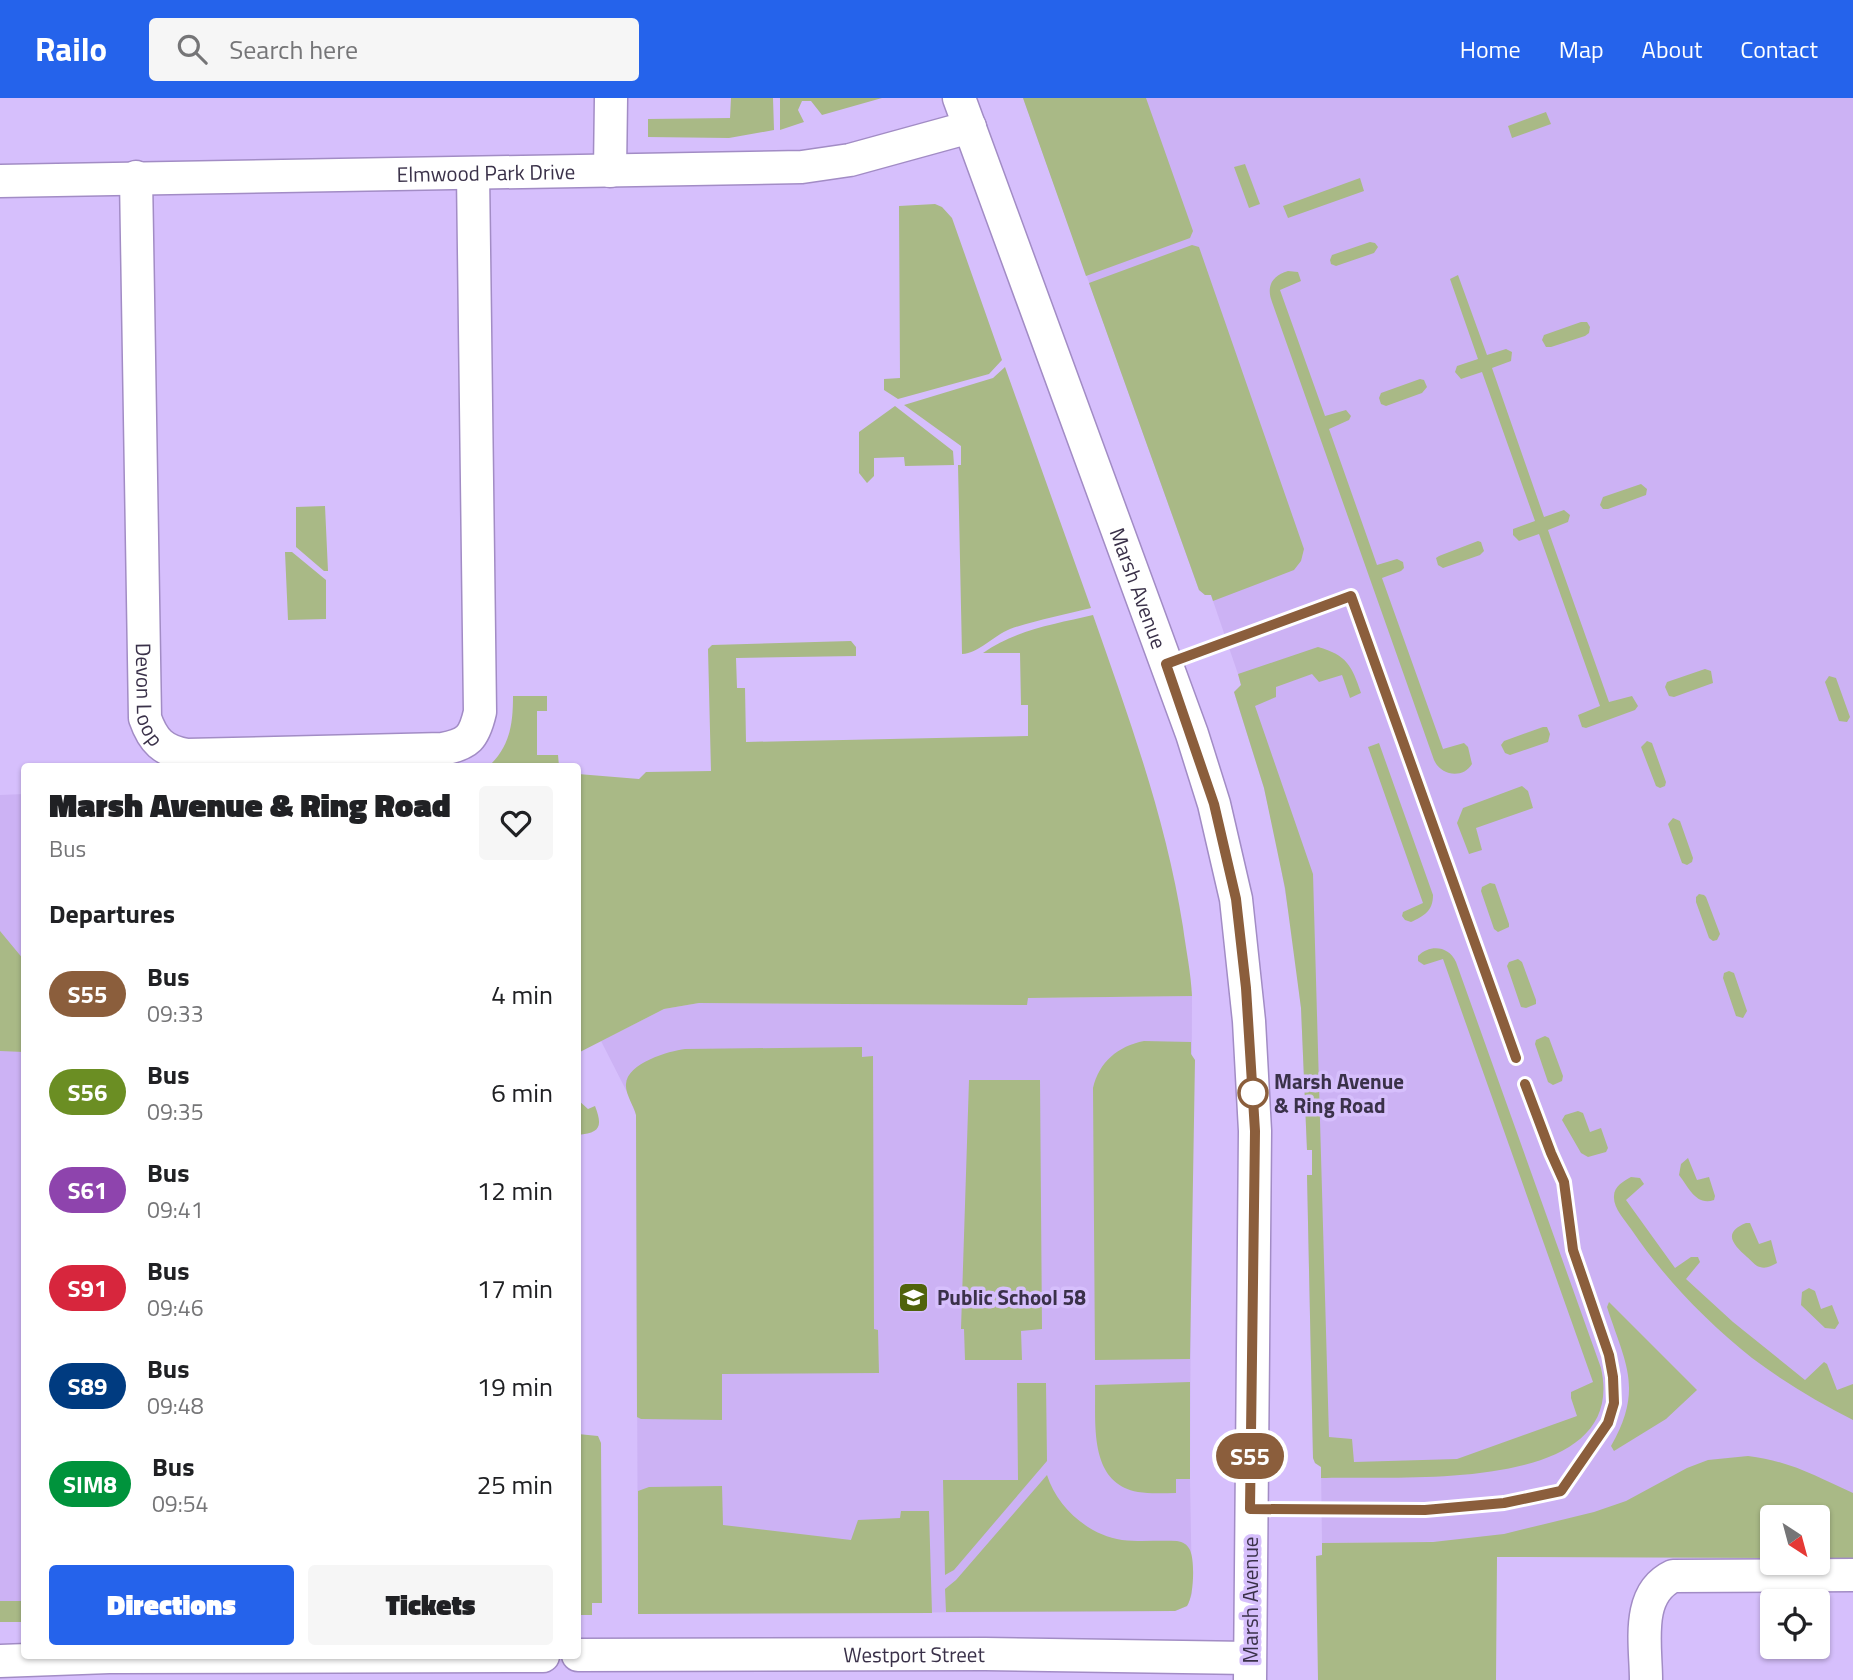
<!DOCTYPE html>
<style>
body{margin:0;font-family:"Titillium Web",sans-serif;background:#f6f6f6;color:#202124;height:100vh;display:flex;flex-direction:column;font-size:26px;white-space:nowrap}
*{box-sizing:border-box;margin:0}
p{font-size:23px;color:#757577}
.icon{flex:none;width:38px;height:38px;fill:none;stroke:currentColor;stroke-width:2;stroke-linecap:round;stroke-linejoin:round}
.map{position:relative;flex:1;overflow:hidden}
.side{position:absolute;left:21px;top:665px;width:560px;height:896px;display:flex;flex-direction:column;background:#fff;border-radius:7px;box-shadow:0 2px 5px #0004}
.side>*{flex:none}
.badge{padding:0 14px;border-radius:23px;font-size:24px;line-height:46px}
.needle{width:46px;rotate:144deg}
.fabs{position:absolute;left:1760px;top:1407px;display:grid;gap:14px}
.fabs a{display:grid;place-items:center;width:70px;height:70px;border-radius:7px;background:#fff;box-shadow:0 2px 5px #0004;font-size:35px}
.map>.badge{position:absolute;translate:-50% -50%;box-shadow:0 0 0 4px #fff}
h2{padding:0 28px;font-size:26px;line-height:63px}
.round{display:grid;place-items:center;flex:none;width:74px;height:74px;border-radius:7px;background:#f6f6f6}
.summary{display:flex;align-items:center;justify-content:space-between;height:119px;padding:0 28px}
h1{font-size:33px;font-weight:800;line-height:52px}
.action{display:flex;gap:14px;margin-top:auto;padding:14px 28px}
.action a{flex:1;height:80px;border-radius:7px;background:#2563eb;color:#fff;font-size:28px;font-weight:800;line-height:80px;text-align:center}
.action a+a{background:#f6f6f6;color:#202124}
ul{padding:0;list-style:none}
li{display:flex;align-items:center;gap:21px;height:98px;padding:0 28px}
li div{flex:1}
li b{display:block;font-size:26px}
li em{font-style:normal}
li .badge{min-width:77px;font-weight:700;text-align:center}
header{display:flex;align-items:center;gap:42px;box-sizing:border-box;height:98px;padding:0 35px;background:#2563eb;color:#fff}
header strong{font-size:33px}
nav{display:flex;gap:38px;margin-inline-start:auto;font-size:24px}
.search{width:490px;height:63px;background:#f6f6f6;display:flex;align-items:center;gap:18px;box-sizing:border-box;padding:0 24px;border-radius:7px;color:#757577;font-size:26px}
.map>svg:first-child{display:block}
.built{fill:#ccb2f4}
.green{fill:#a9b986}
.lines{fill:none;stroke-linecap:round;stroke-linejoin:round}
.minor-casing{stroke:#a28cc5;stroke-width:35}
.minor{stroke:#fff;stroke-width:32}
.line-casing{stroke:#fff;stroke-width:16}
.line{stroke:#8b5e3c;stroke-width:10}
.stop-dot{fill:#fff;stroke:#8b5e3c;stroke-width:3.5}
.labels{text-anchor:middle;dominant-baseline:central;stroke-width:7;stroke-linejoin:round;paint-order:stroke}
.street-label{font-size:21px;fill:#3a3149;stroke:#d6bffc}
.stop-label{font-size:21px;font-weight:bold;fill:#3a3149;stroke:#d6bffc;text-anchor:start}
.poi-label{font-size:21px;font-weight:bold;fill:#3a3149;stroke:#d6bffc;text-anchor:start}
</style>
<header>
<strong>Railo</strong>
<div class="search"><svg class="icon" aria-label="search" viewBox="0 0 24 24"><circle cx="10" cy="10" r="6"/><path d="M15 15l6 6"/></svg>Search here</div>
<nav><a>Home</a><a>Map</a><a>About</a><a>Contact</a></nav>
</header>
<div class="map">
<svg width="1853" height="1582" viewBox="0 0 1853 1582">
<rect width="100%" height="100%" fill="#d6bffc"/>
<!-- built -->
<path class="built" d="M 1023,0 L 1853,0 L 1853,1439 L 1818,1419 L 1773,1419 L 1773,1440 L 1322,1445 L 1321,1369 L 1315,1365 L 1313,1360 L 1307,1077 L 1312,1077 L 1312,1052 L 1307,1052 L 1301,910 L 1293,840 L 1278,752 L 1264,690 L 1234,594 L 1241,587 L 1238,576 L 1211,497 L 1205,497 L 1199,492 Z
M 24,696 L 24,1514 L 0,1514 L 0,697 Z
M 1192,898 L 1190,1381 L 1192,1496 L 1187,1508 L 1175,1513 L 638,1516 L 636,1017 L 629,998 L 601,943 L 664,911 L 699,905 L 1027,907 L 1027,900 Z"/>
<!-- green -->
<path class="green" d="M 731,0 L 773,0 L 774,32 L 729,40 L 648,39 L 648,21 L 730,20 Z
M 780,0 L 882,0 L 822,17 L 811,3 L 802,3 L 798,12 L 804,24 L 780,32 Z
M 1023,0 L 1146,0 L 1193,133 L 1190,140 L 1086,178 Z
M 1546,14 L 1551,26 L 1512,40 L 1508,28 Z
M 1245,66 L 1260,106 L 1249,110 L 1234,69 Z
M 1360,80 L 1364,93 L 1288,120 L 1283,108 Z
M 935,106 L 942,109 L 952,120 L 1002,262 L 989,276 L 898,301 L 884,292 L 884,281 L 900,280 L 899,108 Z
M 1370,144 L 1375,145 L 1378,149 L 1374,155 L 1336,168 L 1331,166 L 1330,162 L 1332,157 Z
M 1192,147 L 1199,149 L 1304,451 L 1301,463 L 1294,472 L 1213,503 L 1211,497 L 1205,497 L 1199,492 L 1089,185 Z
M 1288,173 L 1298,174 L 1301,183 L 1280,192 L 1325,318 L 1346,312 L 1351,318 L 1349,322 L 1329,331 L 1377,467 L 1397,461 L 1403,464 L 1404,470 L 1401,473 L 1382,480 L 1443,651 L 1464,645 L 1468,649 L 1472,666 C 1463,681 1441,678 1434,662 L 1272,204 C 1266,188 1272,178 1288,173 Z
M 1458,177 L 1487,257 L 1506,251 L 1512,254 L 1511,263 L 1492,270 L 1544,419 L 1564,412 L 1570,417 L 1568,424 L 1548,432 L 1609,604 L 1632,598 L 1638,608 L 1635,612 L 1586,630 L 1582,629 L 1578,617 L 1600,608 L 1539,436 L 1519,443 L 1513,437 L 1513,431 L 1535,423 L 1482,274 L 1461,281 L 1455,274 L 1457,268 L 1478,261 L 1450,181 Z
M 1581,224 L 1587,224 L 1590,229 L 1589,235 L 1585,238 L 1551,249 L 1546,249 L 1542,242 L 1544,237 Z
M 1005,269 L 1091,510 C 1064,517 1036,522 1010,531 C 993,538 979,555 962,556 L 958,367 L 961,367 L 961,348 L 904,307 L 993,280 Z
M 1420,281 L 1424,282 L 1427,289 L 1422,295 L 1386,308 L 1381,306 L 1379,300 L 1381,295 Z
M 895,308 L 953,353 L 954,367 L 905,368 L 904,359 L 874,360 L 874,378 L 867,385 L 859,375 L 859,334 Z
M 1641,386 L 1647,391 L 1646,397 L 1608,411 L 1603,411 L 1600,407 L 1603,399 Z
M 325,408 L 328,473 L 324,473 L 296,449 L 296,409 Z
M 1478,443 L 1481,444 L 1484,453 L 1480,457 L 1443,470 L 1438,467 L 1436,460 L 1439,458 Z
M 285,454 L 292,454 L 326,482 L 326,521 L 288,522 Z
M 1093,517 C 1129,620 1166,721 1183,829 C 1186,852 1191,875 1192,898 L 1028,900 L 1027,907 L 699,905 L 664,911 L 578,955 L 578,676 L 639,681 L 646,674 L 711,673 L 708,551 L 712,547 L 851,543 L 856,549 L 856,558 L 736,560 L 737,590 L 745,590 L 746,644 L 1028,638 L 1028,607 L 1021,607 L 1020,555 L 983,555 C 1015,532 1055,526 1093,517 Z
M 1318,549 C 1347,557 1352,568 1361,595 L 1350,600 L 1342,577 L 1319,584 L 1312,576 L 1276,589 L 1276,599 L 1255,608 L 1313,776 L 1329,1339 L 1352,1341 L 1354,1364 L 1457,1361 L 1577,1318 L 1571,1300 L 1571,1294 L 1593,1284 L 1443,861 L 1424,867 L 1418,863 L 1418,858 C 1430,846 1449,848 1456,864 L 1601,1270 C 1630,1399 1395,1377 1321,1380 L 1321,1369 L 1315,1365 L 1313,1360 L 1307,1077 L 1312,1077 L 1312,1052 L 1307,1052 L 1301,910 L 1285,790 L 1264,690 L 1234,594 L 1241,587 L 1238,576 Z
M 1705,571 L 1711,573 L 1713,585 L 1674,599 L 1669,598 L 1665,589 L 1667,584 Z
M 1829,578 L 1836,580 L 1850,619 L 1847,624 L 1839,623 L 1825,584 Z
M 513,598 L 547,598 L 547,613 L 537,613 L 537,657 L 558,657 L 559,668 L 489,668 C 510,648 513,626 513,598 Z
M 1543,629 L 1547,629 L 1550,636 L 1548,644 L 1510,657 L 1505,655 L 1501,647 L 1504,643 Z
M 1647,643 L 1652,645 L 1666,684 L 1665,688 L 1660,690 L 1656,688 L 1641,649 Z
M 1379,645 L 1433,797 C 1433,813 1424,818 1411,824 L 1405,822 L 1402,818 L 1403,814 L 1423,805 L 1368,649 Z
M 1522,688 L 1528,693 L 1533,710 L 1476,730 L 1482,752 L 1469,756 L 1457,725 L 1463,710 Z
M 1673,720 L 1680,723 L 1693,760 L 1692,764 L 1687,767 L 1682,765 L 1668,726 Z
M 1490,785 L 1495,786 L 1509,826 L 1509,829 L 1498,834 L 1494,831 L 1481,793 L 1482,789 Z
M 1699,796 L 1704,797 L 1706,799 L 1720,836 L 1717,842 L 1713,843 L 1709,840 L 1696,804 L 1696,799 Z
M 0,833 L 24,862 L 24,954 L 0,953 Z
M 1518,861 L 1522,864 L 1536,902 L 1536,906 L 1526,910 L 1521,909 L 1507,868 L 1509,864 Z
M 1729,873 L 1734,875 L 1747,913 L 1743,920 L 1736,918 L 1723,880 L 1724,875 Z
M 1545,938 L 1549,940 L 1563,978 L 1562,983 L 1553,987 L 1548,984 L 1535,946 L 1536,942 Z
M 1144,943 L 1191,944 L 1191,956 L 1195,962 L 1190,1261 L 1095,1262 L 1093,990 C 1099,964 1118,948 1144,943 Z
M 862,949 L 862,959 L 873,958 L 874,1231 L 878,1232 L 879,1275 L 722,1276 L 722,1322 L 641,1321 L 637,1319 L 636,1017 C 634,1008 625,996 626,986 C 627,965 669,953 685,951 Z
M 969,982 L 1040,982 L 1042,1231 L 1021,1233 L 1022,1262 L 965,1262 L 964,1231 L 961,1231 Z
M 578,1002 L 588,1011 L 595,1008 C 603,1029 600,1035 578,1037 Z
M 1578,1013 L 1583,1015 L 1590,1034 L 1601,1030 L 1608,1050 L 1606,1054 L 1588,1059 L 1581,1055 L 1562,1022 L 1565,1017 Z
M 1688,1060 L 1697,1082 L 1709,1079 L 1715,1098 L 1714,1102 C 1696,1108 1689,1090 1679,1077 L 1681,1066 Z
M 1631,1079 L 1640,1080 L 1644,1086 L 1626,1102 L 1675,1170 L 1691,1159 L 1698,1159 L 1700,1164 L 1686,1181 L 1733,1224 L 1805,1282 L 1824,1264 L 1827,1266 L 1837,1292 L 1853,1286 L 1853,1322 C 1818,1304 1784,1284 1752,1260 C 1706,1223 1664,1180 1631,1131 C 1625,1122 1613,1110 1614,1098 C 1614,1088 1624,1083 1631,1079 Z
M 1746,1125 L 1750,1125 L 1759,1146 L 1771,1142 L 1777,1165 C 1771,1168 1766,1171 1760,1169 C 1755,1168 1751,1162 1747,1159 C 1733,1146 1722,1135 1746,1125 Z
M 1809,1190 L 1815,1193 L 1821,1211 L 1832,1207 L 1839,1225 L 1835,1231 L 1825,1230 L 1801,1207 L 1802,1194 Z
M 1609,1204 L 1697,1292 L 1666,1321 L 1614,1353 L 1611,1348 C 1644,1290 1625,1265 1607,1209 Z
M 1190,1284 L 1190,1381 L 1176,1381 L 1176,1395 C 1164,1395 1150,1396 1138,1394 C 1088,1385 1096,1325 1095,1287 Z
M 1017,1285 L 1046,1285 L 1047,1363 L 954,1472 L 945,1477 L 943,1382 L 1018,1382 Z
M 578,1336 L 598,1338 L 601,1345 L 602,1505 L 592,1505 L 592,1517 L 578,1517 Z
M 1748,1358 C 1790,1363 1815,1378 1853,1395 L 1853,1460 L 1818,1460 L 1818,1419 L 1773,1419 L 1773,1460 L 1497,1459 L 1496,1582 L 1318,1582 L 1316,1458 L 1322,1457 L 1322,1445 L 1433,1444 L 1504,1436 L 1594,1414 L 1626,1403 L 1687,1370 L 1708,1362 Z
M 1047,1377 C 1057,1409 1088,1437 1122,1442 C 1140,1444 1159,1442 1177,1443 C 1183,1444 1187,1446 1190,1452 C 1195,1463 1194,1498 1187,1508 L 1175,1513 L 946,1514 L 945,1491 L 956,1482 Z
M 722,1388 L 723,1427 L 851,1442 L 858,1422 L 900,1420 L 901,1413 L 929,1413 L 932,1515 L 638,1516 L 638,1393 L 649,1389 Z
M 0,1503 L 24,1503 L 24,1524 L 0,1524 Z"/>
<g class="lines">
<defs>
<g id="minor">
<path id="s1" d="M 959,0 L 1192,636 L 1214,706 L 1236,801 L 1249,923 L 1255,1033 L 1250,1582"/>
<path d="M 610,73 L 611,0"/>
<path id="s2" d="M 136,79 L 145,620 C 153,643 163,653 187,657 L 443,651 C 468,646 474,640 480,614 L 473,75"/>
<path id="s3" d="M 0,83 L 802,69 L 850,62 L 970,29"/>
<path id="s4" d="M 578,1557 L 985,1556 L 1249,1560"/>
<path d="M 0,1563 L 109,1559 L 543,1558"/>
<path d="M 1646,1582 C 1646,1547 1635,1496 1673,1478 L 1853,1477"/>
</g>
</defs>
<!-- minor casing -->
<use href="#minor" class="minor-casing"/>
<!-- minor -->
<use href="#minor" class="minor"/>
</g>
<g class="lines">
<defs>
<path id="line" d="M 1516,960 L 1351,498 L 1166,566 L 1214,706 L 1236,801 L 1246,890 L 1255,1033 L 1250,1411 L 1425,1412 L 1504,1405 L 1561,1393 L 1608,1325 L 1614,1305 L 1613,1279 L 1609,1257 L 1573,1152 L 1564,1084 L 1551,1055 L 1525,986"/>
</defs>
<!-- line casing -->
<use href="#line" class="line-casing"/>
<!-- line -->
<use href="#line" class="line"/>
</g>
<!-- icons -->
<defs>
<symbol id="school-square" viewBox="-11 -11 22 22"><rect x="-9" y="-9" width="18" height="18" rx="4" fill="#50630b" stroke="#d6bffc"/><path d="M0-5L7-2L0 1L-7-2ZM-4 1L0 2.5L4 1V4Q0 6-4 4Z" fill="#fff"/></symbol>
</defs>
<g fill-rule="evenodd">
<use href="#school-square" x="896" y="1182" width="35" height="35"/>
</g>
<!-- markers -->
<circle class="stop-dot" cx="1253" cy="995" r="14"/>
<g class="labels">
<!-- street labels -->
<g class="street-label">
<text stroke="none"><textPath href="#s3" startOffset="486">Elmwood Park Drive</textPath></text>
<text stroke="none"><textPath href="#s1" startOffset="522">Marsh Avenue</textPath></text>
<text stroke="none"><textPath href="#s2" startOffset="518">Devon Loop</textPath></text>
<text transform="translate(1250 1502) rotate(-90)">Marsh Avenue</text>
<text stroke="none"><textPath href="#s4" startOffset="336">Westport Street</textPath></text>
</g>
<!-- stop labels -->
<g class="stop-label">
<text x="1274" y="983">Marsh Avenue<tspan x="1274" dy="24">&amp; Ring Road</tspan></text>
</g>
<!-- poi labels -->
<g class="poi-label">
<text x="937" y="1199">Public School 58</text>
</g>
</g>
</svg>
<div class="fabs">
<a><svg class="needle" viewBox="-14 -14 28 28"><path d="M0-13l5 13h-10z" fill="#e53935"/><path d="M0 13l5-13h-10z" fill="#757577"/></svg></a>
<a><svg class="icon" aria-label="locate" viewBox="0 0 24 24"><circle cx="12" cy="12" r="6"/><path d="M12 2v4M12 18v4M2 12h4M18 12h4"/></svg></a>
</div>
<b class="badge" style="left:1250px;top:1358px;background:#8b5e3c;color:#fff">S55</b>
<section class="side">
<div class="summary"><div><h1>Marsh Avenue &amp; Ring Road</h1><p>Bus</p></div><a class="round"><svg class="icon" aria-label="heart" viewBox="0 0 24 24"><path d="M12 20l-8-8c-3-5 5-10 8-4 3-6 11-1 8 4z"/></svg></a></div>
<h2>Departures</h2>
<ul>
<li><span class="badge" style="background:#8b5e3c;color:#fff">S55</span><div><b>Bus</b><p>09:33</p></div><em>4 min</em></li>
<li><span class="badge" style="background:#6b8e23;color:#fff">S56</span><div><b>Bus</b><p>09:35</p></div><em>6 min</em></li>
<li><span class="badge" style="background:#8e44ad;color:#fff">S61</span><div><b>Bus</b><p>09:41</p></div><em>12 min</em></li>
<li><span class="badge" style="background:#d7263d;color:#fff">S91</span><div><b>Bus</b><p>09:46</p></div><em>17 min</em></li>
<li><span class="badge" style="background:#003b80;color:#fff">S89</span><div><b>Bus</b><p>09:48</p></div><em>19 min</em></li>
<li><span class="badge" style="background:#00933c;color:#fff">SIM8</span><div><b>Bus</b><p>09:54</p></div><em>25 min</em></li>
</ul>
<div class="action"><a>Directions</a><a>Tickets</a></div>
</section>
</div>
